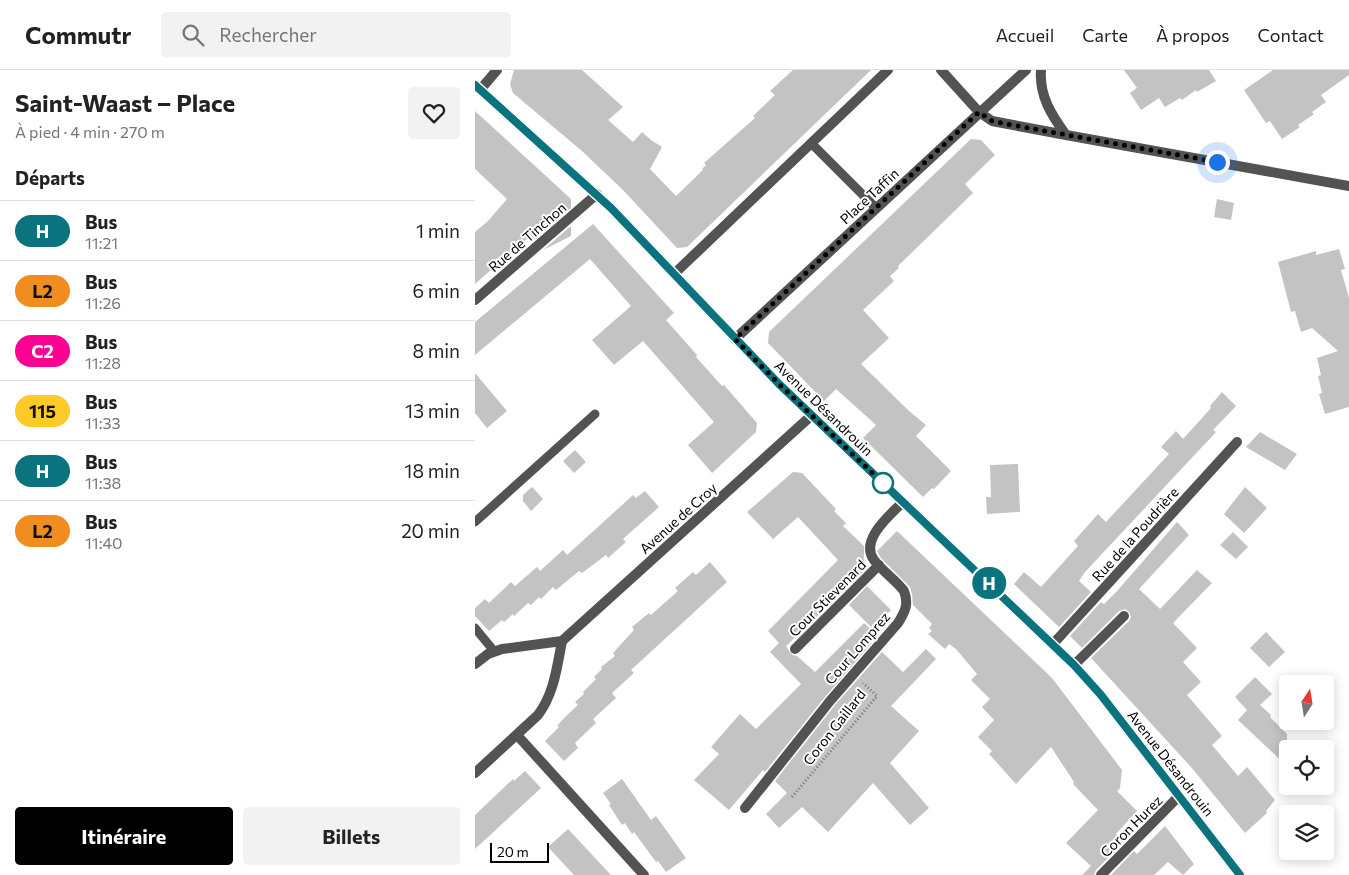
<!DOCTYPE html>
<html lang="fr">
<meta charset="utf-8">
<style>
body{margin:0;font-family:Commissioner,sans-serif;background:#f2f2f2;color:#222;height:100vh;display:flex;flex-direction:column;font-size:19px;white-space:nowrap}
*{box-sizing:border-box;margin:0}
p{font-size:16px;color:#767676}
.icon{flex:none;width:28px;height:28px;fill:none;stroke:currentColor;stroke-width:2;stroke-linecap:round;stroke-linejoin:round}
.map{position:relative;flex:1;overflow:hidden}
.panel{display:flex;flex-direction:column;background:#fff;width:475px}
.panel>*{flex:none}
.badge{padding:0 10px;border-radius:16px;font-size:18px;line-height:32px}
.needle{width:32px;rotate:12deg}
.buttons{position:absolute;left:804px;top:605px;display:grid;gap:10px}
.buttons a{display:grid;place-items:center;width:55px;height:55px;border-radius:5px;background:#fff;box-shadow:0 2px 12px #0003;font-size:25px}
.scale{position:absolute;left:15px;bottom:12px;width:59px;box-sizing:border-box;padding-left:5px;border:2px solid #000;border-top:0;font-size:14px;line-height:18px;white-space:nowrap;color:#000;-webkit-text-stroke:4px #fff;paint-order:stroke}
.you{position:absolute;width:25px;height:25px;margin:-12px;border:4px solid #fff;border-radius:50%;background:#1a73e8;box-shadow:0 0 0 8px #1a73e833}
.map>.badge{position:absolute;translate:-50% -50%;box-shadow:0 0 0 2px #fff}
h2{padding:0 15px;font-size:19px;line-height:45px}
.round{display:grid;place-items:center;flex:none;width:52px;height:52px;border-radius:5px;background:#f2f2f2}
.head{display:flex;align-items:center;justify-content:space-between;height:85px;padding:0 15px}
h1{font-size:24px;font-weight:700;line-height:38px}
.primary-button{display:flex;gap:10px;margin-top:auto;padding:10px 15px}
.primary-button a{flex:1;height:58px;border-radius:5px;background:#000;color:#fff;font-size:20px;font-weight:700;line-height:58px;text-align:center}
.primary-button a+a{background:#f2f2f2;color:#222}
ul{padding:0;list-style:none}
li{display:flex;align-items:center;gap:15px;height:60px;padding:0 15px;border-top:1px solid #e0e0e0}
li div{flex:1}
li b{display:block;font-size:19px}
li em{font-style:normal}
li .badge{min-width:55px;font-weight:700;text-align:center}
header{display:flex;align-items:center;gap:30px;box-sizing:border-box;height:70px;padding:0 25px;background:#fff;border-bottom:1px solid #e0e0e0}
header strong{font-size:24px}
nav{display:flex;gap:28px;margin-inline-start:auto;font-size:18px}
.search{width:350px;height:45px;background:#f2f2f2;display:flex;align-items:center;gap:12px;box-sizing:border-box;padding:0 18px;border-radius:5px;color:#767676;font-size:19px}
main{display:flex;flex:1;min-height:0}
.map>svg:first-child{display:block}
.building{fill:#c3c3c3}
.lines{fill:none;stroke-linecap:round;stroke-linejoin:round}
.path{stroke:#757575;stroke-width:3;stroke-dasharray:1 2.5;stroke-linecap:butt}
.service{stroke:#535353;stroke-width:9}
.minor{stroke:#535353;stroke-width:10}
.secondary{stroke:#202020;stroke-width:10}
.line-casing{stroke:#fff;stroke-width:11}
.line{stroke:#0b737d;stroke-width:8}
.walk{stroke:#000;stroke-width:5;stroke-dasharray:0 9}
.stop-dot{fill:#fff;stroke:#0b737d;stroke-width:2.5}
.labels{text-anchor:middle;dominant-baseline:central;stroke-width:4;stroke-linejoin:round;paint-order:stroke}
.street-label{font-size:14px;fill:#000;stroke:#fff}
</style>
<header>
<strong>Commutr</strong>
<div class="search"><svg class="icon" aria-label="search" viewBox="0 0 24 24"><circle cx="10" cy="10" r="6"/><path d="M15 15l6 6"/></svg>Rechercher</div>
<nav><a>Accueil</a><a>Carte</a><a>À propos</a><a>Contact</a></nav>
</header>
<main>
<section class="panel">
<div class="head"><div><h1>Saint-Waast – Place</h1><p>À pied · 4 min · 270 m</p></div><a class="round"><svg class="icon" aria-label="heart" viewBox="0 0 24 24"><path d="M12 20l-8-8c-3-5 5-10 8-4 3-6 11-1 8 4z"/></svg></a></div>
<h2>Départs</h2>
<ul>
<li><span class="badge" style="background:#0b737d;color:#fff">H</span><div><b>Bus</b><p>11:21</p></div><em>1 min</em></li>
<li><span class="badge" style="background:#f18c20;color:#111">L2</span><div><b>Bus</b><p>11:26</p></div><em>6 min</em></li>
<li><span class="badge" style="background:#ff0092;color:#fff">C2</span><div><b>Bus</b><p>11:28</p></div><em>8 min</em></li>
<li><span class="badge" style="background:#feca28;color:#111">115</span><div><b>Bus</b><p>11:33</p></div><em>13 min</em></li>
<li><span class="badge" style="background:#0b737d;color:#fff">H</span><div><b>Bus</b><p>11:38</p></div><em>18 min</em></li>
<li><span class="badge" style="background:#f18c20;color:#111">L2</span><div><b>Bus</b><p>11:40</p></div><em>20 min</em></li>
</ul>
<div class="primary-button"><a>Itinéraire</a><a>Billets</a></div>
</section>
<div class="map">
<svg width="874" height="805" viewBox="0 0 874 805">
<rect width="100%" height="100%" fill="#fff"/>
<!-- building -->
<path class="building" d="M 39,0 L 107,0 L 148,37 L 133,50 L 158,72 L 167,62 L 176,70 L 187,77 L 175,99 L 201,126 L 228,100 L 227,99 L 231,95 L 229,93 L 280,48 L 278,46 L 300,25 L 295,21 L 318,0 L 396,0 L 212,177 L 202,178 L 148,120 L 107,81 L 38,23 L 35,14 Z
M 649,0 L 734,0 L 741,11 L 722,22 L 721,20 L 707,30 L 705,28 L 690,37 L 684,28 L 666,40 L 655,23 L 662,18 Z
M 798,0 L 874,0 L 874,5 L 846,25 L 851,32 L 837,42 L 839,44 L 823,55 L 825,57 L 807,69 L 795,51 L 791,53 L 769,20 Z
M 0,41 L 96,129 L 96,138 L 59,170 L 56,166 L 44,175 L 0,214 L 0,162 L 13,151 L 32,129 L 0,99 Z
M 496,69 L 506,70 L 520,85 L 490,114 L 498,123 L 423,196 L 424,198 L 415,206 L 419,211 L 388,240 L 414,268 L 386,294 L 434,341 L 451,355 L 441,366 L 476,401 L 459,419 L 457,418 L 448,427 L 388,368 L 401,355 L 361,319 L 349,331 L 293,273 L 294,262 Z
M 742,129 L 759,133 L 756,150 L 739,147 Z
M 118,154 L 199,243 L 191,250 L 222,285 L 221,287 L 247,316 L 249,315 L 282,353 L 281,362 L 237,403 L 213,375 L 239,352 L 168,271 L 139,295 L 117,270 L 156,236 L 115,189 L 0,285 L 0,252 Z
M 96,156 L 96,166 L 68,180 Z
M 864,179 L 870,199 L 866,200 L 874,228 L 874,337 L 850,344 L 844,324 L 847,323 L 843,306 L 846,305 L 842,288 L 863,281 L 837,258 L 826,262 L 820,241 L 816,242 L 803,192 L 841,181 L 841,185 Z
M 0,303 L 32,341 L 12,358 L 0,343 Z
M 747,322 L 761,336 L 738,360 L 741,362 L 610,502 L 604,511 L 616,522 L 584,557 L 539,514 L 549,502 L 566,517 L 603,476 L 599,471 L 623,444 L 631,452 L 694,384 L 686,377 L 701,361 L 708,369 L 736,338 L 735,336 Z
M 785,362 L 822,384 L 810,400 L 771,377 Z
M 100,380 L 111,392 L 99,403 L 88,391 Z
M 543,394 L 545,442 L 512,444 L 511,427 L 516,427 L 515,395 Z
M 318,402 L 327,403 L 361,439 L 359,441 L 371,453 L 368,456 L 389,476 L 389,485 L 388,502 L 311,576 L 314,581 L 318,585 L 322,586 L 340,602 L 389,553 L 400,563 L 394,570 L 397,573 L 350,627 L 290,702 L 288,700 L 254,740 L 219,710 L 244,684 L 236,677 L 265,644 L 281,659 L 326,614 L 295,582 L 304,573 L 293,561 L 363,490 L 323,447 L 298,469 L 272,442 Z
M 57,417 L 68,429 L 56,441 L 48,431 L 48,425 Z
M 770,417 L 792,438 L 769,463 L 749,444 Z
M 170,421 L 184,437 L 148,469 L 151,472 L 133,488 L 131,485 L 107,503 L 104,501 L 81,520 L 78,517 L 66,529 L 64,527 L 56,535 L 53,533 L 39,546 L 38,544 L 29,552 L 27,550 L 14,561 L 0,546 L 0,538 L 10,529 L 14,533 L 36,512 L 40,516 L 62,497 L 65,501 L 88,480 L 92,485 L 158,425 L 161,428 Z
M 702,452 L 714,465 L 664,519 L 685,539 L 722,500 L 737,513 L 698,553 L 722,578 L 708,592 L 726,612 L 712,625 L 747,666 L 737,675 L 763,706 L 772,697 L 800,730 L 791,741 L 792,743 L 770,763 L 716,697 L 616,588 L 654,551 L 656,547 L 654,542 L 650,539 L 644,541 L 607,578 L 595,566 L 626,532 L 629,534 L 643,520 Z
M 422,461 L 577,608 L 647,700 L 645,718 L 642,721 L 662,741 L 641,764 L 649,772 L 621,800 L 619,805 L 607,805 L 616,796 L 591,773 L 623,740 L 598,714 L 599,712 L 576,677 L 541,714 L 514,684 L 517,681 L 503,667 L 519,650 L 507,637 L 515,629 L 496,610 L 502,604 L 481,579 L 474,574 L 470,579 L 453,564 L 457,561 L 454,558 L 457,554 L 438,535 L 437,524 L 435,517 L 406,488 L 402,481 Z
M 758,462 L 773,477 L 761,489 L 745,475 Z
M 235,492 L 252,512 L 156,600 L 159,603 L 137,623 L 141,628 L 118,649 L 121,653 L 100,673 L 103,678 L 89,691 L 70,671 L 84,657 L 82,656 L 90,647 L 103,635 L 100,632 L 109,624 L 108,622 L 121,609 L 119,607 L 127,599 L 126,597 L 140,586 L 138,583 L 159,560 L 157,557 L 174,543 L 176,545 L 203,521 L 200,518 L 218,502 L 221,505 Z
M 392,516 L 416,540 L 398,559 L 374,535 Z
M 791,562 L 810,582 L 794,597 L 775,578 Z
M 451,579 L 461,589 L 416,636 L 444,661 L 415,693 L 454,738 L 435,755 L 398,713 L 353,762 L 327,737 L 304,758 L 291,744 L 312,723 L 300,711 L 360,635 L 407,582 L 428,602 Z
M 780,607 L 797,624 L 785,635 L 796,645 L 795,647 L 812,664 L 812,670 L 816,673 L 812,677 L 812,696 L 763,650 L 772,640 L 760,627 Z
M 50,701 L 66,718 L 0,779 L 0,745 L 38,709 L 39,711 Z
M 147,709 L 176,750 L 181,746 L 211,788 L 191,802 L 183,791 L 181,792 L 159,762 L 157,764 L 150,753 L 147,755 L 134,735 L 136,734 L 128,723 Z
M 690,756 L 719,794 L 708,805 L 693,792 L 679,805 L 636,805 L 659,781 L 662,784 Z
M 93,759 L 136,805 L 99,805 L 73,777 Z"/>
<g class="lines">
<!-- path -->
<path class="path" d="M 317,727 L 402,626 L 388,613"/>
<!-- service -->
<path class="service" d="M 336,73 L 401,138
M 0,452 L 120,344
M 0,558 L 19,581"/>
<!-- minor -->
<path class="minor" d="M 466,0 L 504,42 L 517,51 L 591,65
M 566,0 C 564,26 577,46 591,65 L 874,116
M 5,20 L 22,0
M 199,204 L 413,0
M 0,230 L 122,124
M 260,269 L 551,0
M 578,574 L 762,372
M 320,579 L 404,495
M 0,594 L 13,584 L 27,579 L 87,571 L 337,345
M 599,595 L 649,546
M 42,665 L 169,805
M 0,703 L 63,645 C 79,624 82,597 87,571
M 270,738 L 355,631 L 423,553 C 430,542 434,534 429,521 C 421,510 408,502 399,490 C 384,470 416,444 428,432
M 626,805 L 704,726"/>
<!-- secondary -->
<path class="secondary" d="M 0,15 L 136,138 L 304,314 L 599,595 L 626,625 L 765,805"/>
</g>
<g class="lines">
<defs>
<path id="line" d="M 0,15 L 136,138 L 304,314 L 599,595 L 626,625 L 765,805"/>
</defs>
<!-- line casing -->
<use href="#line" class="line-casing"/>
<!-- line -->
<use href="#line" class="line"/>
<!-- walk -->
<path class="walk" d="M 408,413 L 409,414 L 304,314 L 260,269 L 504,42 L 517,51 L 526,53 L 742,92"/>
</g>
<!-- markers -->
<circle class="stop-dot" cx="408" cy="413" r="10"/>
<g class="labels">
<!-- street labels -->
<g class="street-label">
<text transform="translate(394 126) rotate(-43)">Place Taffin</text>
<text transform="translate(52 167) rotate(-41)">Rue de Tinchon</text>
<text transform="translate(349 338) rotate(44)">Avenue Désandrouin</text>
<text transform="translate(203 448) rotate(-42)">Avenue de Croy</text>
<text transform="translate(660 464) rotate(-48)">Rue de la Poudrière</text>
<text transform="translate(352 528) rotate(-45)">Cour Stievenard</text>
<text transform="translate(382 578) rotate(-49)">Cour Lomprez</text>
<text transform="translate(359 657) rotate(-52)">Coron Gaillard</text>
<text transform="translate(696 693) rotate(52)">Avenue Désandrouin</text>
<text transform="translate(656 756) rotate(-45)">Coron Hurez</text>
</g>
</g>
</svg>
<div class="buttons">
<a><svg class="needle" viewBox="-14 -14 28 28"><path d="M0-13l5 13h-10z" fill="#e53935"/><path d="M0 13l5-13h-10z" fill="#767676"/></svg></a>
<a><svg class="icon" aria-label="locate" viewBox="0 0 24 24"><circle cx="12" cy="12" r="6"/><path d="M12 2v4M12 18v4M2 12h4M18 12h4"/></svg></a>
<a><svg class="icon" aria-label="layers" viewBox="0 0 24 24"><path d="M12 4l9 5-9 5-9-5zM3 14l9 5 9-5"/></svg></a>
</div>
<div class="scale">20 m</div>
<div class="you" style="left:742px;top:92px"></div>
<b class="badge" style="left:514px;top:513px;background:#0b737d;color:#fff">H</b>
</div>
</main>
